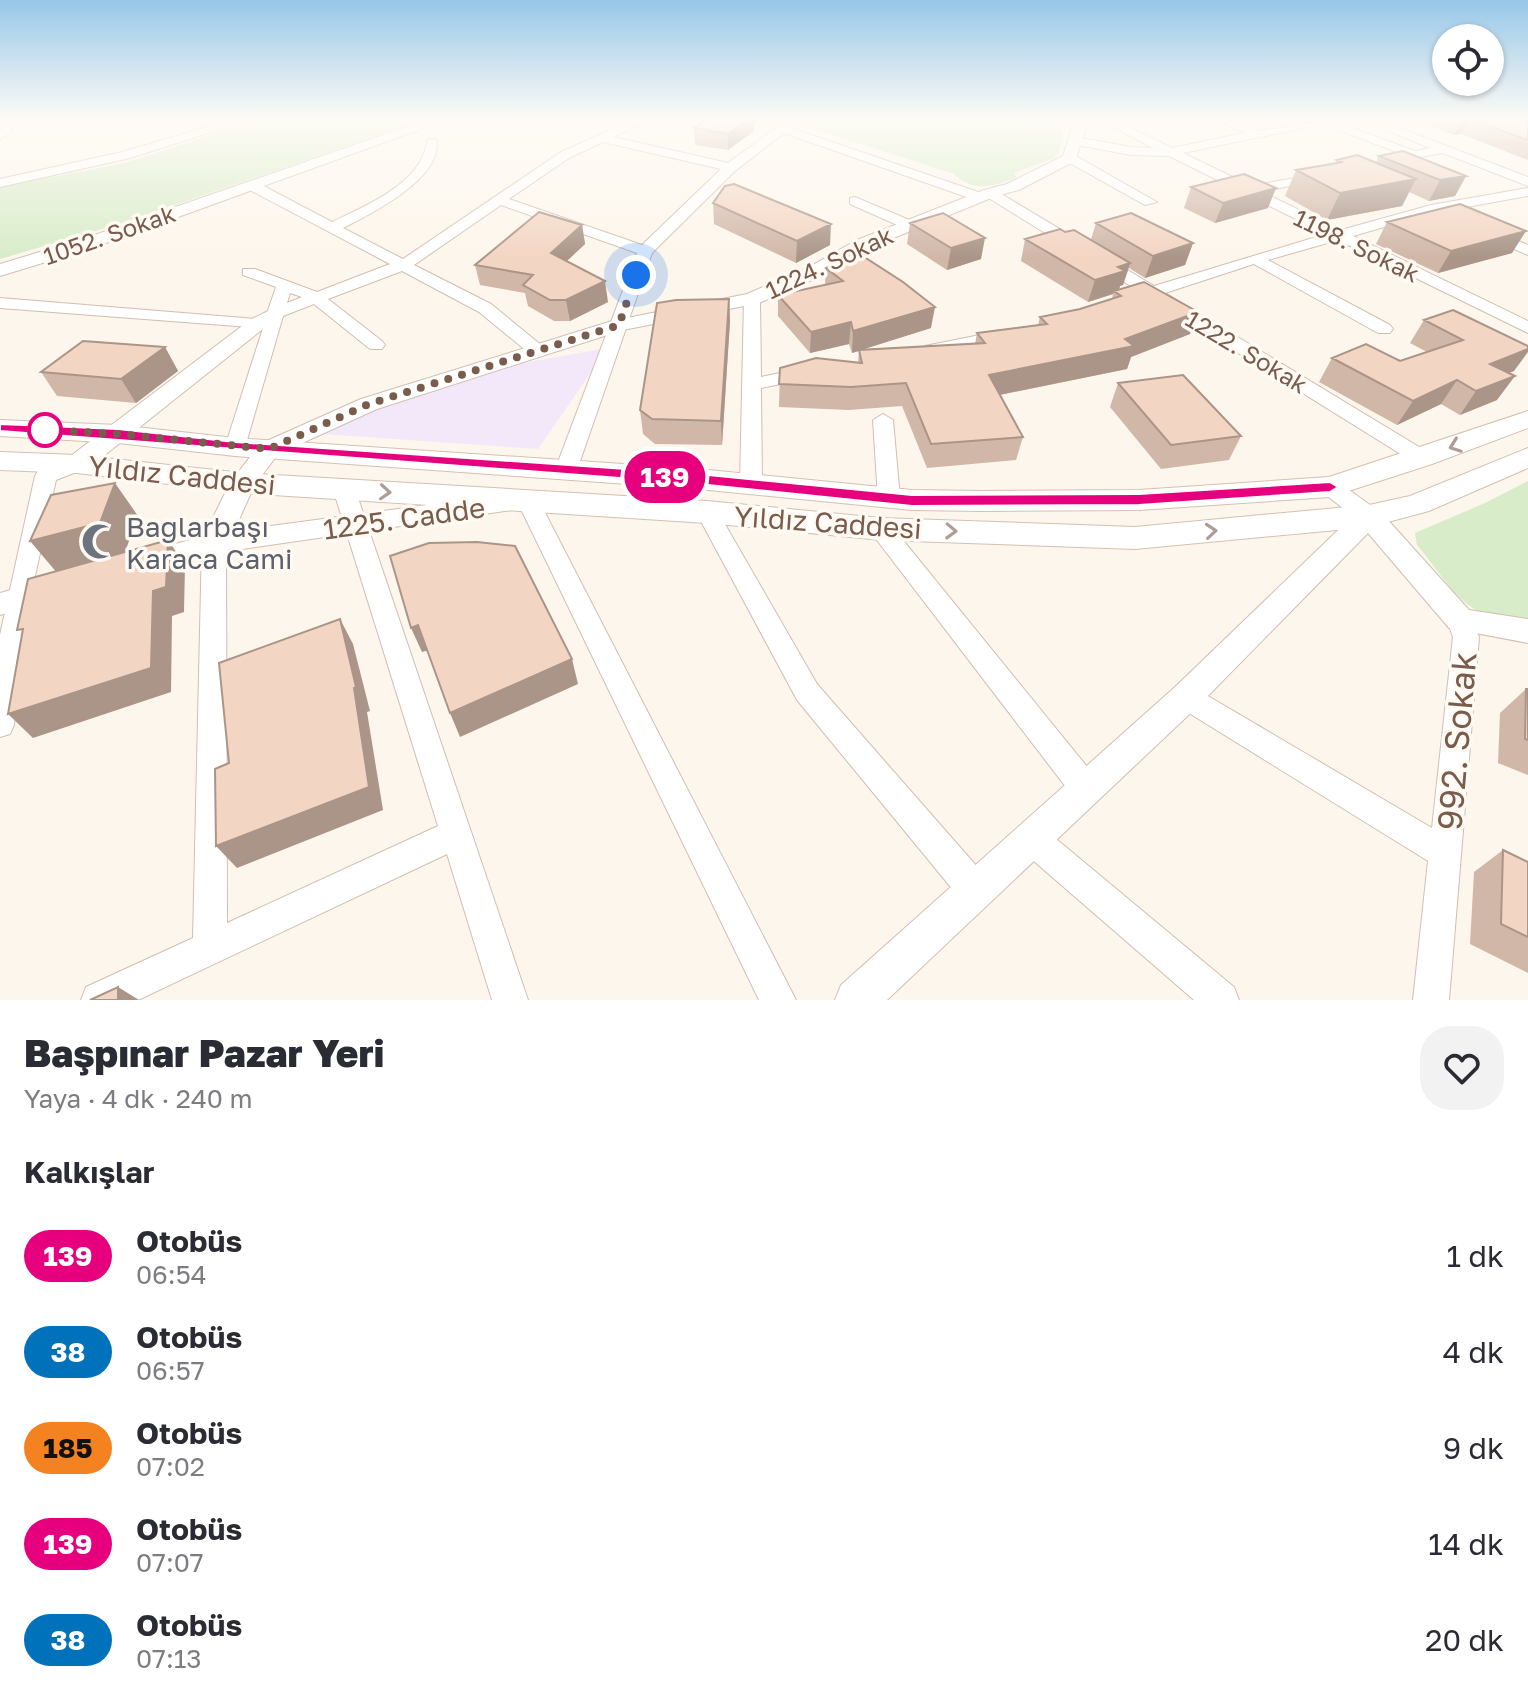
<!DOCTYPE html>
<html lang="tr">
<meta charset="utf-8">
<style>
body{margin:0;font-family:"Golos Text",sans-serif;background:#f2f2f3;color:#2b2b33;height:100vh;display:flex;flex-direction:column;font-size:30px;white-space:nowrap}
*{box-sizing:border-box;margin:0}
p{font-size:26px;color:#7c7c81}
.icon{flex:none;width:44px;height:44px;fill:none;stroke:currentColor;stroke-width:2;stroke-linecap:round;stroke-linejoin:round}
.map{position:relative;height:1000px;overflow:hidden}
.drawer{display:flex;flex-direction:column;background:#fff;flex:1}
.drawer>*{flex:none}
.badge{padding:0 16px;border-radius:26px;font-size:28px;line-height:52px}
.buttons{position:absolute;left:1432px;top:24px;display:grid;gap:16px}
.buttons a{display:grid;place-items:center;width:72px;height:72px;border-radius:50%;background:#fff;box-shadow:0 2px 6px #0004;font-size:40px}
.you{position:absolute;width:40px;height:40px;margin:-20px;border:6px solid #fff;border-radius:50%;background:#1a73e8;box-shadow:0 0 0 12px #1a73e833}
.map>.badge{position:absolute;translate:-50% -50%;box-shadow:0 0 0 4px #fff}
h2{padding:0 24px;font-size:30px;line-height:72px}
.round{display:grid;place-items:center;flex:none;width:84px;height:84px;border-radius:32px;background:#f2f2f3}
.headline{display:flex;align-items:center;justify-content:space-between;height:136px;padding:0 24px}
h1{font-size:38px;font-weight:800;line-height:60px}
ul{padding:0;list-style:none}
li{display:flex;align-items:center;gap:24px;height:96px;padding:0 24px}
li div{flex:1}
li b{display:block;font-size:30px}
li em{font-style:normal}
li .badge{min-width:88px;font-weight:700;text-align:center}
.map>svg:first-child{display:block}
.education{fill:#f3e8fa}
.green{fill:#d8ecc9}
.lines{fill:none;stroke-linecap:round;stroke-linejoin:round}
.minor-casing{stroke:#d1beb0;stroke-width:2}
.tertiary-casing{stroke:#d1beb0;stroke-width:2}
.secondary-casing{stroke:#d6c0b0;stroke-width:2}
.minor{fill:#fff;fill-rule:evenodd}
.tertiary{fill:#fff;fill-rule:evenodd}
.secondary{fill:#fff;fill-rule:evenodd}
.wall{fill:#d1b7a8}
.shaded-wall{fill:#aa9588}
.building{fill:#f3d5c3;stroke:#aa9588;stroke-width:2}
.oneway{stroke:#af9d94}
.line{fill:#e6007e;stroke:#fff;stroke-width:2}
.walk{stroke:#7a5c4d;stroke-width:8;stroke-dasharray:0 14.4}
.stop-dot{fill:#fff;stroke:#e6007e;stroke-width:4}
.labels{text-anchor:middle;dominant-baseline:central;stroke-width:7;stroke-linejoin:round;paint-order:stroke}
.far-street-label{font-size:24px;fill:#7a5c4d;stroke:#fffaf3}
.street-label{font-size:28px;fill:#7a5c4d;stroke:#fffaf3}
.worship-label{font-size:28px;fill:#5b616d;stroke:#fffaf3;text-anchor:start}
.near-street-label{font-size:34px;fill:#7a5c4d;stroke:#fffaf3}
</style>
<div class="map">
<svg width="1528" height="1000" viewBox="0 0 1528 1000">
<rect width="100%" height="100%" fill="#fdf6ec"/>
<!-- education -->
<path class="education" d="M 601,349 L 603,355 L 538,449 L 322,434 L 391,401 L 495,368 Z"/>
<!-- green -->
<path class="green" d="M 262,118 L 428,118 L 123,223 L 0,259 L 0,187 L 125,163 Z
M 827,118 L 1065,118 L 1059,153 L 1055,158 L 1014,173 L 1017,178 C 993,186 973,193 954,174 L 806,126 L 813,120 Z
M 1528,481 L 1528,624 C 1463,619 1455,591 1417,545 L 1415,533 L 1485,503 Z"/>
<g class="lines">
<defs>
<path id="minor" d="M 237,118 L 255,118 L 130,158 L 0,187 L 0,179 L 122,152 Z
M 637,118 L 652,118 L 614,137 L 728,163 L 790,118 L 803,118 L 791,128 L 984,194 L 985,190 L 995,190 L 1154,286 L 1326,234 L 1169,156 L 1131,155 L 1072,144 L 1072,138 L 1076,137 L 1131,147 L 1153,148 L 1096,118 L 1111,118 L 1172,148 L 1244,133 L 1213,118 C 1230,118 1240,126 1255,130 C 1268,133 1321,118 1343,118 L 1336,122 L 1415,151 L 1430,148 L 1357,118 L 1373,118 L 1528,177 L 1528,186 L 1443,153 L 1378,164 L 1378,158 L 1402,154 L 1323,124 L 1183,153 L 1251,186 L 1322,173 L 1322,179 L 1262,192 L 1341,230 L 1431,205 L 1528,188 L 1528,196 L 1433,213 L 1353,236 L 1528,321 L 1528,333 L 1338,240 L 1268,260 L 1390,325 L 1393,329 L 1390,333 L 1378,333 L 1254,264 L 1165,293 L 1429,453 L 1432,458 L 1429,463 L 1415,463 L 1150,298 L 1131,304 L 1125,302 L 1123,299 L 1139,291 L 987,197 L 985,200 L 975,200 L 784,133 L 735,171 L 652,253 L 577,470 L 573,475 L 559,475 L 555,470 L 637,253 L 501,205 L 414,265 L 491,304 L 541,345 L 544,349 L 541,353 L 529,353 L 479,312 L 402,271 L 328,299 L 382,341 L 385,345 L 382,349 L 370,349 L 314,304 L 283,316 L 245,447 L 235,454 L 225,447 L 263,328 L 0,308 L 0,298 L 257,319 L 264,322 L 276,287 L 243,275 L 243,269 L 255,269 L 317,292 L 390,264 L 246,188 L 246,182 L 256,182 L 332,222 C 361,208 407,189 422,158 C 425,152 426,145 428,139 L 436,139 C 445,177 371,214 343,228 L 403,259 L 561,152 ZM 603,142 L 721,169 L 642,245 L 509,199 L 569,158 ZM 290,293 L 302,297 L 287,303 Z
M 0,120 L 13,131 L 0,139 Z
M 1066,155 L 1074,155 L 1157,202 L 1145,205 L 1066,161 Z
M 855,197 L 914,222 L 916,225 L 914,228 L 904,228 L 850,204 L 850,198 Z
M 1489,229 L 1528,245 L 1528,255 L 1484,236 L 1482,233 Z
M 752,294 L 760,299 L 761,377 L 809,367 L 818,373 L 816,377 L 761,388 L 762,484 L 759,489 L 743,489 L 740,484 L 744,299 Z
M 1005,330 L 1011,331 L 1014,335 L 1011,339 L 925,356 L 916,351 L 925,346 Z
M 883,414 L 893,420 L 900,498 L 897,503 L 881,503 L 878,498 L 873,420 Z
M 77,457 L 84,459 L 87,464 L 84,469 L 56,480 L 30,599 L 14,725 L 10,734 L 0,737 L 0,635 L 35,476 L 38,471 Z
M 1330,480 L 1338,482 L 1377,510 L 1380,516 L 1377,522 L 1361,522 L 1322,492 L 1319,487 L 1322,482 Z
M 344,482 L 352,484 L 355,489 L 528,1000 L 492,1000 L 447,854 L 138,1000 L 81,1000 L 86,987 L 193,938 L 202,543 L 206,537 L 214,535 L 222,537 L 226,543 L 227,923 L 438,826 L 333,489 L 336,484 Z
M 528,493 L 536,496 L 539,501 L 796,1000 L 759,1000 L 517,501 L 520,496 Z
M 707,504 L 715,507 L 817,684 L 987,878 L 991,890 L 987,902 L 975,906 L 963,902 L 797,700 L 696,512 L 699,507 Z
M 881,521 L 889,523 L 1097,779 L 1101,789 L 1097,799 L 1086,803 L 1075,799 L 873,535 L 870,529 L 873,523 Z
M 1460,610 L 1469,613 L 1479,637 L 1449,1000 L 1413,1000 L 1428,861 L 1176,705 L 1172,697 L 1176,689 L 1186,685 L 1196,689 L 1432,828 L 1453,637 L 1447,620 L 1451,613 Z
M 1032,824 L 1043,828 L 1234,987 L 1239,1000 L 1194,1000 L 1021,850 L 1016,839 L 1021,828 Z"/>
<path id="tertiary" d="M 432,118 L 452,118 L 95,247 L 0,276 L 0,264 L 83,239 Z
M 1075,118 L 1089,118 L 1075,161 L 1019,190 L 996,196 L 869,248 L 823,275 L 759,303 L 623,330 L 377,409 L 278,454 L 254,486 L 234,531 L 509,494 L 518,497 L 522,503 L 518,509 L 214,553 L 146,572 L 136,569 L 132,562 L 136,555 L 204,536 L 230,483 L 260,444 L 361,399 L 612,321 L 747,294 L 809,267 L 857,240 L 984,190 L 1007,184 L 1063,156 Z
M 278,306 L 288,312 L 264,328 L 86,470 L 68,470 L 65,464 L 68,458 L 250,320 Z
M 1369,507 L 1378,509 L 1469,610 L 1528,619 L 1528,643 L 1449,628 L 1368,533 L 1197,707 L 887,1000 L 835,1000 L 841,985 L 1175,687 L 1360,509 Z
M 58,577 L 68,580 L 72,588 L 68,596 L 0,615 L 0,593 Z"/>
<path id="secondary" d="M 1528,411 L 1528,428 L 1432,464 L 1330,497 L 1139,510 L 981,511 L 912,510 L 698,489 L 235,456 L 118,443 L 0,436 L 0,420 L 118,425 L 235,438 L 698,469 L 912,490 L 981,491 L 1139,490 L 1329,477 Z
M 1528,448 L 1528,468 L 1429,511 L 1369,527 L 1135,549 L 881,540 L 707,523 L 243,493 L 77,473 L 0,470 L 0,452 L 77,455 L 243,473 L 707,501 L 881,518 L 1135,527 L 1369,505 L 1410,496 Z"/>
</defs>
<!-- minor casing -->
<use href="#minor" class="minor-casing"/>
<!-- tertiary casing -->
<use href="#tertiary" class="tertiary-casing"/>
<!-- secondary casing -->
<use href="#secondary" class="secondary-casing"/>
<!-- minor -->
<use href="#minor" class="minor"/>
<!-- tertiary -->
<use href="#tertiary" class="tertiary"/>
<!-- secondary -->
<use href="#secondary" class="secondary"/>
</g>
<!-- wall -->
<path class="wall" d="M 710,118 L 761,118 L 754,123 L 754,131 L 728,150 L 695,145 L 694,128 Z
M 1412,118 L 1517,118 L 1528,122 L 1528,160 L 1461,134 L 1454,135 Z
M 1379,156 L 1466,176 L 1455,196 L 1429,201 L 1409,192 L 1402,206 L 1327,220 L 1285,196 L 1296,170 L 1335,163 L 1337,160 L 1376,163 Z
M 1191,187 L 1268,208 L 1215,223 L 1184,208 Z
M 713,203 L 830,245 L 796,263 L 714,224 Z
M 1387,222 L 1512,253 L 1438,273 L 1376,244 Z
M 910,223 L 981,259 L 947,270 L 907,244 Z
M 1096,223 L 1193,243 L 1185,265 L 1145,278 L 1129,268 L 1123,285 L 1120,286 L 1119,290 L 1198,312 L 1190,334 L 1131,357 L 1127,369 L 1000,395 L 1023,437 L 1016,460 L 927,468 L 902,406 L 849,410 L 779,407 L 780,368 L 858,362 L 859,351 L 852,353 L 849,344 L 810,353 L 778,316 L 778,295 L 825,285 L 826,268 L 931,328 L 862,349 L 975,344 L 977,333 L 1038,325 L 1040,317 L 1080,309 L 1112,299 L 1113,294 L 1088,302 L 1021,261 L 1025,239 L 1065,232 L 1091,240 Z
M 582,225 L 585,244 L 567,261 L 608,302 L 570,321 L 554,321 L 528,306 L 525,293 L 480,285 L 475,265 Z
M 729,299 L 730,321 L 722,445 L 655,444 L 643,434 L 640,410 Z
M 1453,310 L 1514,371 L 1508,373 L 1497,400 L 1460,415 L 1441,404 L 1397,425 L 1319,382 L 1332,358 L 1400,361 L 1427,352 L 1410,343 L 1424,320 Z
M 165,347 L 178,371 L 136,403 L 57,396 L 41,372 Z
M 1118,383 L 1241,436 L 1229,460 L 1161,469 L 1110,407 Z
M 1526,689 L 1528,689 L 1528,775 L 1498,763 L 1500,713 Z
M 1503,850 L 1528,862 L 1528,973 L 1470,944 L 1474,872 Z"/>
<!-- shaded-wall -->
<path class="shaded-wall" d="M 744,118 L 761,118 L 754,123 L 754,131 L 728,150 L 728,134 Z
M 1470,119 L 1461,134 L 1454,135 L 1462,120 Z
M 1466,176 L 1455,196 L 1429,201 L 1440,180 Z
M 1416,179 L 1402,206 L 1327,220 L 1340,193 Z
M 1276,188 L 1268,208 L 1215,223 L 1223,203 Z
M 831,224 L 830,245 L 796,263 L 797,241 Z
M 582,225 L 585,244 L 554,273 L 551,253 Z
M 1526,231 L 1512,253 L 1438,273 L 1451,251 Z
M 985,238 L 981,259 L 947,270 L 951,248 Z
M 1193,243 L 1185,265 L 1145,278 L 1153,256 Z
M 1130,263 L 1123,285 L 1120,286 L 1118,293 L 1114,291 L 1113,294 L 1088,302 L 1095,280 L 1118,267 Z
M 605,281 L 608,302 L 570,321 L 566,300 Z
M 729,299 L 730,321 L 722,445 L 721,421 Z
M 935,307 L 931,328 L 852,353 L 853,331 Z
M 1198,312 L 1190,334 L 1131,357 L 1127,369 L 984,398 L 989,375 L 1125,339 Z
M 851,322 L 849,344 L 810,353 L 811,332 Z
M 165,347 L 178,371 L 136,403 L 121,379 Z
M 1528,349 L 1528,352 L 1514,371 L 1474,387 L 1490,364 Z
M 1515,376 L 1497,400 L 1460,415 L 1476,391 Z
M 1457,380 L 1441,404 L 1397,425 L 1413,401 Z
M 115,483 L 138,516 L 124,555 L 58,574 L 30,541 Z
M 168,540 L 185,565 L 184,612 L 172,616 L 171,692 L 33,738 L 8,714 L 153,591 Z
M 340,619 L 353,644 L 370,711 L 367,712 L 383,810 L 237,868 L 216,846 Z
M 418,625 L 429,650 L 422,652 L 411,628 Z
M 572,659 L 578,684 L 460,737 L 450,713 Z
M 118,987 L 139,1000 L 118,1000 Z"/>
<!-- building -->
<path class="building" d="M 710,118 L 749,118 L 728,134 L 694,128 Z
M 1458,118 L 1517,118 L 1528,122 L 1528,140 L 1470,119 L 1462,120 Z
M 1403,151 L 1466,176 L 1440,180 L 1379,156 Z
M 1357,155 L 1416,179 L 1340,193 L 1296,170 L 1343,162 L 1337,160 Z
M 1244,174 L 1276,188 L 1223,203 L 1191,187 Z
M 734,184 L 831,224 L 797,241 L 713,203 L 725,186 Z
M 1460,204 L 1526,231 L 1451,251 L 1387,222 Z
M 539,212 L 582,225 L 551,253 L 605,281 L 566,300 L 550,300 L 523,285 L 533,275 L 475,265 Z
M 943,213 L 985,238 L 951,248 L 910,223 Z
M 1131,213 L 1193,243 L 1153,256 L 1096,223 Z
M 1060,229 L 1065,232 L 1074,230 L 1130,263 L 1118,267 L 1125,271 L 1095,280 L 1025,239 Z
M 855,251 L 903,282 L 935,307 L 853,331 L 851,322 L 811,332 L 778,295 L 843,281 L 826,268 Z
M 1144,282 L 1198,312 L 1125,339 L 1134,346 L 989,375 L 1023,437 L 931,444 L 906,383 L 851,387 L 779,384 L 780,368 L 816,358 L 862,363 L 859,350 L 985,343 L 977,333 L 1047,324 L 1040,317 L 1080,309 L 1121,296 L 1114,291 Z
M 729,299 L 721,421 L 652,419 L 640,410 L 657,303 L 676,300 Z
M 1453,310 L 1528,346 L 1528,349 L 1490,364 L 1515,376 L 1476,391 L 1457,380 L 1413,401 L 1332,358 L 1366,344 L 1400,361 L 1463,340 L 1424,320 Z
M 83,341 L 165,347 L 121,379 L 41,372 Z
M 1183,375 L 1241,436 L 1171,445 L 1118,383 Z
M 115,483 L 100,523 L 30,541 L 51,495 Z
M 168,540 L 166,587 L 153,591 L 151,668 L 8,714 L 23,629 L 17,630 L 28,579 Z
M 477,542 L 515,546 L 572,659 L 450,713 L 418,625 L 411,628 L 390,556 L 429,543 Z
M 340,619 L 356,687 L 354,688 L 369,787 L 216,846 L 215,769 L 229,763 L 219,663 Z
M 1526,689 L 1528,689 L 1528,740 L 1525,739 Z
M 1503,850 L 1528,862 L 1528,937 L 1501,924 Z
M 118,987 L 118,1000 L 90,1000 Z"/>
<!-- one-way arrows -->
<defs><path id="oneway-chevron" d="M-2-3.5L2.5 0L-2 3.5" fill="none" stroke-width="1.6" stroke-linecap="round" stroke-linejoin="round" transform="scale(2)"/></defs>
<g class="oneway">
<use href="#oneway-chevron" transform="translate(1455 446) rotate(160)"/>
<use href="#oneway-chevron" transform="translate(385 492) rotate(4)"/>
<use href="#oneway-chevron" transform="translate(951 531) rotate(2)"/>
<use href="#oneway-chevron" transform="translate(1211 531) rotate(-5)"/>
</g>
<!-- sky -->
<linearGradient id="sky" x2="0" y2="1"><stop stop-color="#97c7e8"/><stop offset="0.46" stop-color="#fefbf6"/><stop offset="1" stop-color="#fefbf6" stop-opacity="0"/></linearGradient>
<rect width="1528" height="258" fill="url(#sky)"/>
<!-- line -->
<path class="line" d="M 0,424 L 118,429 L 235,442 L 698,474 L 912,495 L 1139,494 L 1330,482 L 1338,487 L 1330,492 L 1139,505 L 912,506 L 698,484 L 0,431 Z"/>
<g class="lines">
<!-- walk -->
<path class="walk" d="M 45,430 L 118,434 L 269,449 L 369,404 L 619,325 L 636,275"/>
</g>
<!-- icons -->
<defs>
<symbol id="mosque-bare" viewBox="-9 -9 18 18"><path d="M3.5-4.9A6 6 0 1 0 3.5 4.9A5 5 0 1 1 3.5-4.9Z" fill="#6b7280" stroke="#fffaf3" stroke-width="2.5" paint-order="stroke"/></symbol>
</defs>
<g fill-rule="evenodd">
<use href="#mosque-bare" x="74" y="516" width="51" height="51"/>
</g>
<!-- markers -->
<circle class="stop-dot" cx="45" cy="430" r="16"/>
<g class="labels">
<!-- far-street labels -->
<g class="far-street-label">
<text transform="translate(109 234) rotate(-19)">1052. Sokak</text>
<text transform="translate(1357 245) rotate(26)">1198. Sokak</text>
<text transform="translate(829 262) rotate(-25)">1224. Sokak</text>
<text transform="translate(1247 351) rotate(31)">1222. Sokak</text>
</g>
<!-- street labels -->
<g class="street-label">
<text transform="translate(182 475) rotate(6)">Yıldız Caddesi</text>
<text transform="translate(404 518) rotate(-8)">1225. Cadde</text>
<text transform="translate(828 522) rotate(4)">Yıldız Caddesi</text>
</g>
<!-- worship labels -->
<g class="worship-label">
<text x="126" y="526">Bağlarbaşı<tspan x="126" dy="32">Karaca Cami</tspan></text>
</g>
<!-- near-street labels -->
<g class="near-street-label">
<text transform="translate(1456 741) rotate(-85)">992. Sokak</text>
</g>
</g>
</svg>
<div class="buttons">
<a><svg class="icon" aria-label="locate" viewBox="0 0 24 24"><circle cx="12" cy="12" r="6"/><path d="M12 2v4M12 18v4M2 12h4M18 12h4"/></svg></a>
</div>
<div class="you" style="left:636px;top:275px"></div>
<b class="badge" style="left:665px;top:477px;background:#e6007e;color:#fff">139</b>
</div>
<section class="drawer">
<div class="headline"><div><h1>Başpınar Pazar Yeri</h1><p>Yaya · 4 dk · 240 m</p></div><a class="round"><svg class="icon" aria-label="heart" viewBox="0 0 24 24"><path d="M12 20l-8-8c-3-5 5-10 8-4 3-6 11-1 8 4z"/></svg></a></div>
<h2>Kalkışlar</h2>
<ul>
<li><span class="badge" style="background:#e6007e;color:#fff">139</span><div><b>Otobüs</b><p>06:54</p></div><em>1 dk</em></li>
<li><span class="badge" style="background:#0072bc;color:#fff">38</span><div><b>Otobüs</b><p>06:57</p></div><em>4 dk</em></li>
<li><span class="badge" style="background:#f58220;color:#111">185</span><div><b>Otobüs</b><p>07:02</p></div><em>9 dk</em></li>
<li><span class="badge" style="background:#e6007e;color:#fff">139</span><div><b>Otobüs</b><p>07:07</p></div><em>14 dk</em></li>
<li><span class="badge" style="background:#0072bc;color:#fff">38</span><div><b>Otobüs</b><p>07:13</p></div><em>20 dk</em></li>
</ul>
</section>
